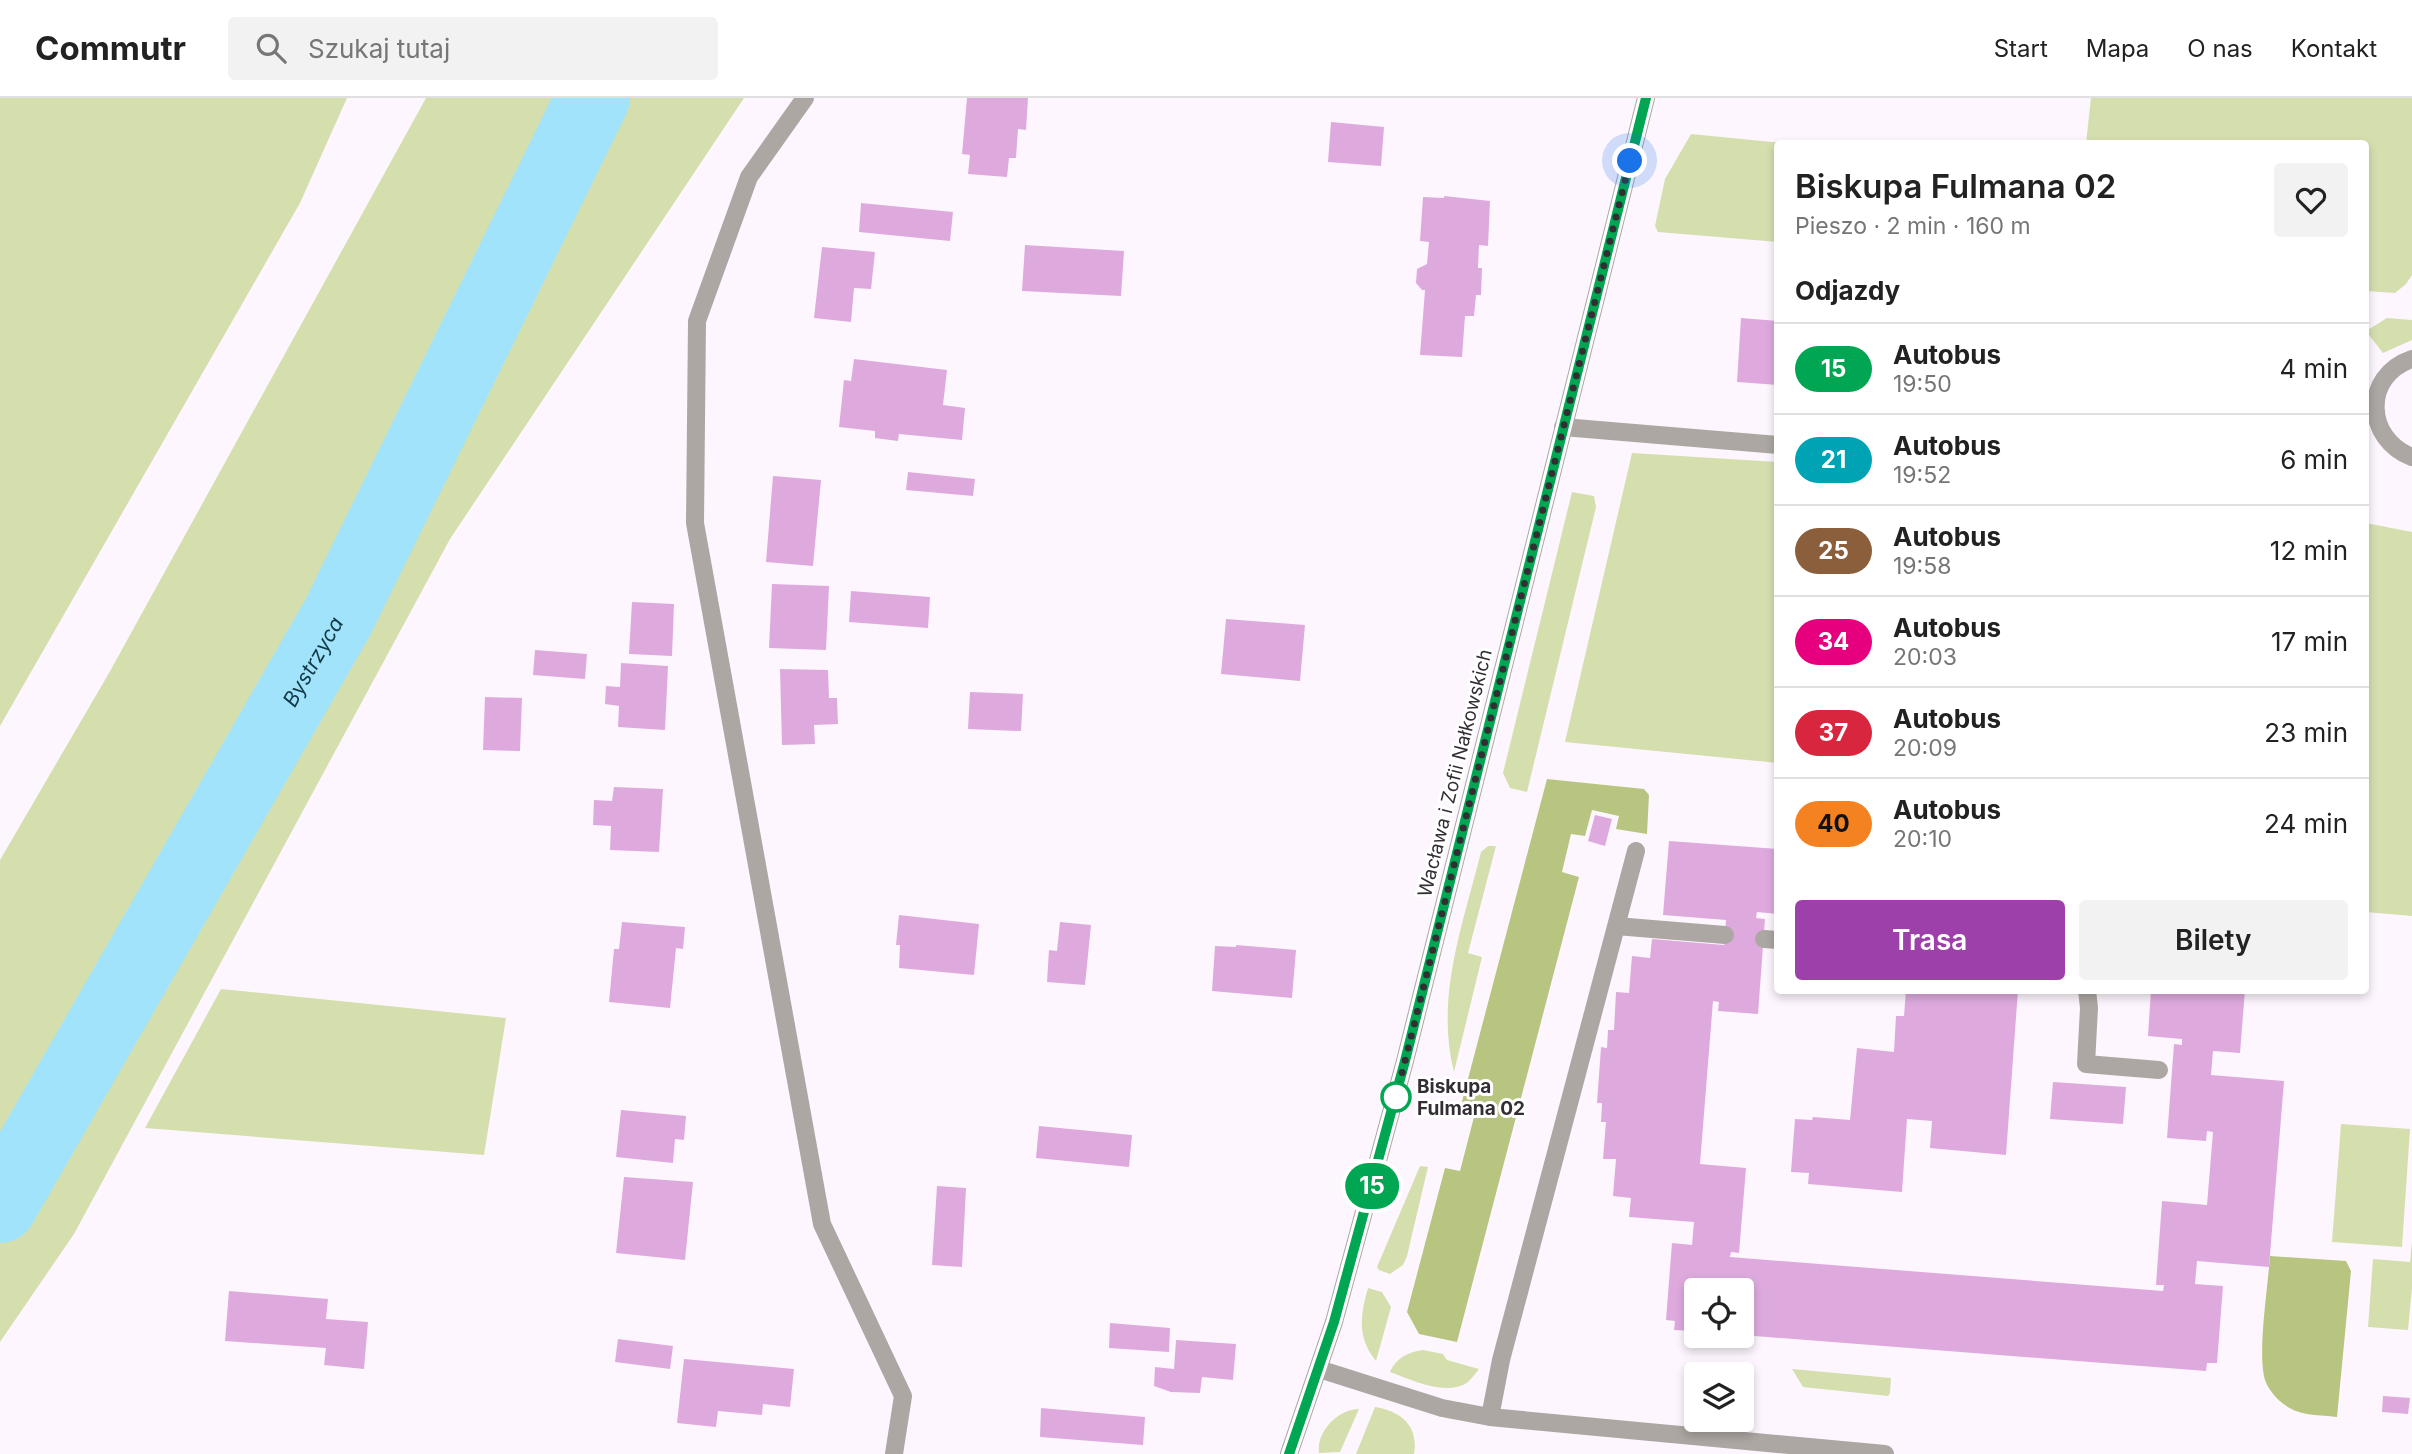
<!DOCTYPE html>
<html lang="pl">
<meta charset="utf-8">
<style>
body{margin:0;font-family:Inter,sans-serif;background:#f2f2f2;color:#222;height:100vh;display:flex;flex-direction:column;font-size:26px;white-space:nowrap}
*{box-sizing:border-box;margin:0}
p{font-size:23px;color:#767676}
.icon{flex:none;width:38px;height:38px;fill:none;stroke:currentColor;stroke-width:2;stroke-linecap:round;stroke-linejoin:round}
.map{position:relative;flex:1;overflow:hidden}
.drawer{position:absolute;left:1774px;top:42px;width:595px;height:854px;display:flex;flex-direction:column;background:#fff;border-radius:7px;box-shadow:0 4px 10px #0003}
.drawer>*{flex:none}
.badge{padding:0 14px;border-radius:23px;font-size:24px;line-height:46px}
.buttons{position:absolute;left:1684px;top:1180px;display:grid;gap:14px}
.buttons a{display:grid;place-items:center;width:70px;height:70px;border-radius:7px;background:#fff;box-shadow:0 4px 10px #0003;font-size:35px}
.you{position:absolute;width:35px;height:35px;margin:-18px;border:5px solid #fff;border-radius:50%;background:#1a73e8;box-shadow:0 0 0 10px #1a73e833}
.map>.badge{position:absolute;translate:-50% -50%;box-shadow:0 0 0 4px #fff}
h2{padding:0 21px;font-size:26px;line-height:63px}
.round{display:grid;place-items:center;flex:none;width:74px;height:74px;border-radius:7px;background:#f2f2f2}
.overview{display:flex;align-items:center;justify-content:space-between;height:119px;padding:0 21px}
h1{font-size:33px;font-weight:600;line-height:52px}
.button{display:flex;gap:14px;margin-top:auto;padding:14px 21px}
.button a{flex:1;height:80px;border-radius:7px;background:#9e40a9;color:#fff;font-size:28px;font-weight:600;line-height:80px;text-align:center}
.button a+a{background:#f2f2f2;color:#222}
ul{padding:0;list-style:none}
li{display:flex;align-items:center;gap:21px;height:91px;padding:0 21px;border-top:2px solid #e0e0e0}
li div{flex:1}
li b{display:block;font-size:26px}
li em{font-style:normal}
li .badge{min-width:77px;font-weight:700;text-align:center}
header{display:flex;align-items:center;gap:42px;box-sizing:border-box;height:98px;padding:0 35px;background:#fff;border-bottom:2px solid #e0e0e0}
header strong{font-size:33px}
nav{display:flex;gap:38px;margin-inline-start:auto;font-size:24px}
.search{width:490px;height:63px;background:#f2f2f2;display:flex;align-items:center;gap:18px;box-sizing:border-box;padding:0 24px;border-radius:7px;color:#767676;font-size:26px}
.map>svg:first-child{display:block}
.green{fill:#d5dfae}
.forest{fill:#b8c580}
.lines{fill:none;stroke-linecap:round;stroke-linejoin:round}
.river{stroke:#a1e3fa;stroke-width:74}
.building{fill:#deaade}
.service{stroke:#ada7a3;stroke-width:18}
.minor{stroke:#ada7a3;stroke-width:18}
.tertiary{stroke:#ada7a3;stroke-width:18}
.line-casing{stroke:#fff;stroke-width:16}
.line{stroke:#00a651;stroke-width:10}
.walk{stroke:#332e33;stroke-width:7;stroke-dasharray:0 12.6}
.stop-dot{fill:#fff;stroke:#00a651;stroke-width:3.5}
.labels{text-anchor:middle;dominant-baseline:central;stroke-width:6;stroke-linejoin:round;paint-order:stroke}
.street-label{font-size:19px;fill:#332e33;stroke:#fff}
.stop-label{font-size:19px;font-weight:bold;fill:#332e33;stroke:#fff;text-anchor:start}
.water-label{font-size:21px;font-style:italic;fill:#113946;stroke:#fff}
</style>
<header>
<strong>Commutr</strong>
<div class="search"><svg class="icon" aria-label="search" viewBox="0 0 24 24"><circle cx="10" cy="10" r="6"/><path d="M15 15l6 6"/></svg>Szukaj tutaj</div>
<nav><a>Start</a><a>Mapa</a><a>O nas</a><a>Kontakt</a></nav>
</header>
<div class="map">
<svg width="2412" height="1356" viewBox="0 0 2412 1356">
<rect width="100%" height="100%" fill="#fef6fe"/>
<!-- green -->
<path class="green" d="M 0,0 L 347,0 L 300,105 L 0,628 Z
M 426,0 L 744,0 L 450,441 L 74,1136 L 0,1244 L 0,762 L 109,575 Z
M 2091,0 L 2412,0 L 2412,177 L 2406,186 L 2395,195 L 2366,193 L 2366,46 L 2086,45 Z
M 1691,36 L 1782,45 L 1778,46 L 1778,144 L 1658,134 L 1655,128 L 1665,81 Z
M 2387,220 L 2412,222 L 2412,242 L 2383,255 L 2366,233 Z
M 1632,355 L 1778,364 L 1778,665 L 1565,644 Z
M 1572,394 L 1594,398 L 1596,409 L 1527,694 L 1510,690 L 1503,675 Z
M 2366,425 L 2412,434 L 2412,818 L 2366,814 Z
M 1488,748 L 1496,748 L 1468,855 L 1482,859 L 1454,974 C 1435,900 1463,826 1481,754 Z
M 221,891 L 506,920 L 484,1057 L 145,1030 Z
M 2341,1026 L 2410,1031 L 2402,1149 L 2332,1144 Z
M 1420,1068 L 1428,1069 L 1407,1158 L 1403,1167 L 1390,1176 L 1379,1172 L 1377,1169 Z
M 2412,1144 L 2412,1190 L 2408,1232 L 2368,1229 L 2373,1161 L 2410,1164 Z
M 1368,1190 L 1382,1194 L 1391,1209 L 1376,1263 C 1357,1240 1360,1217 1368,1190 Z
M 1423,1252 L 1443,1256 L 1447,1262 L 1479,1271 C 1476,1275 1472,1280 1468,1284 C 1448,1299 1411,1282 1390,1274 C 1396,1260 1408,1254 1423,1252 Z
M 1792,1271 L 1891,1280 L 1890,1295 L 1888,1298 L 1803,1289 Z
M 1375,1309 C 1401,1313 1419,1328 1414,1356 L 1356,1356 Z
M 1359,1311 L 1340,1354 L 1319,1355 C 1316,1334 1338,1311 1359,1311 Z"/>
<!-- forest -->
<path class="forest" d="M 1547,681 L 1644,691 L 1649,697 L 1647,736 L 1616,731 L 1619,718 L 1592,712 L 1585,738 L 1571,736 L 1562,774 L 1579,779 L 1457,1244 L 1419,1236 L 1407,1214 L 1445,1070 L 1460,1073 L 1474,1019 L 1459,1015 Z
M 2270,1158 L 2346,1163 L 2351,1173 L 2337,1319 C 2320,1317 2299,1318 2285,1307 C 2277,1302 2268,1291 2265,1282 C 2257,1256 2268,1188 2270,1158 Z"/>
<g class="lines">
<!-- river -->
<path class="river" id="s1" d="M 0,1108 L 338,519 L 593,0"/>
</g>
<!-- building -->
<path class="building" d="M 967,0 L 1028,0 L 1026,32 L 1018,31 L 1016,60 L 1009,60 L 1007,79 L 968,76 L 970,57 L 962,56 Z
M 1331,24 L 1384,29 L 1381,68 L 1328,64 Z
M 1444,98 L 1490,103 L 1488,148 L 1479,147 L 1478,170 L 1482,170 L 1481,197 L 1476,197 L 1474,218 L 1465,218 L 1462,259 L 1420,257 L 1425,192 L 1422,192 L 1416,185 L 1417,171 L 1427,166 L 1429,144 L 1420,143 L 1423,99 L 1444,100 Z
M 861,105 L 953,114 L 950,143 L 859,134 Z
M 1025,147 L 1124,153 L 1121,198 L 1022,193 Z
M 822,149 L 875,154 L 871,191 L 854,190 L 851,224 L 814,220 Z
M 1741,220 L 1778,223 L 1778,287 L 1737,284 Z
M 854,261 L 947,272 L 943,307 L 965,310 L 962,342 L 899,336 L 898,343 L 875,340 L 875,333 L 839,329 L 844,282 L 851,283 Z
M 908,374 L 975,381 L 973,398 L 906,392 Z
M 773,378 L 821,382 L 813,468 L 766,464 Z
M 772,486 L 829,488 L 826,552 L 769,550 Z
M 851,493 L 930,499 L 928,530 L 849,524 Z
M 632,504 L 674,506 L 672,558 L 629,556 Z
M 1226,521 L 1305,527 L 1300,583 L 1221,576 Z
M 535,552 L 587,556 L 585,581 L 533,577 Z
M 621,565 L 668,568 L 665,632 L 618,629 L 619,608 L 605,606 L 606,588 L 620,589 Z
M 780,571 L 828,572 L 829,600 L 837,600 L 838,626 L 814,627 L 815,646 L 782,647 Z
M 970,594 L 1023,596 L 1021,633 L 968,631 Z
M 485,599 L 522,600 L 520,653 L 483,652 Z
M 614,689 L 663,691 L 659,754 L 610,752 L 611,728 L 593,727 L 594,702 L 612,703 Z
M 1595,717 L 1612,721 L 1605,748 L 1588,743 Z
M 1669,743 L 1778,751 L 1778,816 L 1757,814 L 1756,820 L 1765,821 L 1758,916 L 1718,913 L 1719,904 L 1713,903 L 1700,1066 L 1746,1070 L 1739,1155 L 1731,1154 L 1730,1159 L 2163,1193 L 2164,1187 L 2156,1187 L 2162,1103 L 2207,1107 L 2213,1034 L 2207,1033 L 2206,1043 L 2167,1040 L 2174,946 L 2182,947 L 2182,941 L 2148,938 L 2151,892 L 2245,892 L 2240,955 L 2213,953 L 2211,977 L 2284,983 L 2269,1169 L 2197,1163 L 2195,1186 L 2223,1188 L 2217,1265 L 2207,1265 L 2206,1273 L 1741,1237 L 1741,1192 L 1696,1192 L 1696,1233 L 1674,1232 L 1675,1223 L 1666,1222 L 1672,1145 L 1692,1147 L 1694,1124 L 1629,1119 L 1631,1100 L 1613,1098 L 1616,1061 L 1603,1061 L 1606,1024 L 1601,1024 L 1602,1005 L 1597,1005 L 1601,949 L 1607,950 L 1608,932 L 1614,932 L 1616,894 L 1629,895 L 1632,858 L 1650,860 L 1652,841 L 1724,847 L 1726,822 L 1663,817 Z
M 899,817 L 979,826 L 974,877 L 899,870 L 900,847 L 896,847 Z
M 622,824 L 685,829 L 683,851 L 676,850 L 670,910 L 609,904 L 614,851 L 619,851 Z
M 1060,824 L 1091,827 L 1085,887 L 1047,884 L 1049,852 L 1057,853 Z
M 1236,847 L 1296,852 L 1292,900 L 1212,893 L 1215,848 L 1236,849 Z
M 1906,892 L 2018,892 L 2006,1057 L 1930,1050 L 1932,1023 L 1907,1021 L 1902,1094 L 1808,1086 L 1809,1075 L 1791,1074 L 1795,1021 L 1812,1022 L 1813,1019 L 1850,1022 L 1857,950 L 1894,954 L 1896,918 L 1904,918 Z
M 2053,984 L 2126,989 L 2123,1026 L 2050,1021 Z
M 621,1012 L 686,1018 L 684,1042 L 675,1041 L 673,1065 L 616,1059 Z
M 1039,1028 L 1132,1037 L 1129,1069 L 1036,1060 Z
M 624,1079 L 693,1084 L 685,1162 L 616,1155 Z
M 937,1088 L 966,1090 L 962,1169 L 932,1167 Z
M 229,1193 L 328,1201 L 326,1221 L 368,1224 L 364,1271 L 324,1267 L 326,1250 L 225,1243 Z
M 1110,1225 L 1170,1230 L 1169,1254 L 1109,1250 Z
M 618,1241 L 673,1248 L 670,1271 L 615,1264 Z
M 1176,1242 L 1236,1246 L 1233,1282 L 1202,1279 L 1200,1295 L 1171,1294 L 1154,1288 L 1155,1269 L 1174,1271 Z
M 684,1261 L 794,1271 L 790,1309 L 763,1306 L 762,1317 L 718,1313 L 716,1329 L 677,1325 Z
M 2383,1298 L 2410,1300 L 2408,1316 L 2382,1314 Z
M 1041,1310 L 1145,1319 L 1143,1347 L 1040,1339 Z"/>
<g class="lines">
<!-- service -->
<path class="service" d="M 1563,329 L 1778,347
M 1616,828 L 1725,837
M 1764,841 L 1778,842
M 2087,892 L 2089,910 L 2086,966 L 2159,972
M 1490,1319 L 1501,1262 L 1636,753"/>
<!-- minor -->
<path class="minor" d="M 805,0 L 749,79 L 697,223 L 695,425 L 822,1126 L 903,1298 L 894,1356
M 2412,261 C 2362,278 2365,341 2412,359
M 1319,1271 L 1442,1310 L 1490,1319 L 1885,1356"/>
<!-- tertiary -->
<path class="tertiary" d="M 1289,1356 L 1334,1224 L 1405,963 L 1646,0"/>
</g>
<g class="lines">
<defs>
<path id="line" d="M 1289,1356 L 1334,1224 L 1405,963 L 1646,0"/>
</defs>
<!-- line casing -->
<use href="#line" class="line-casing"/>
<!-- line -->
<use href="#line" class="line"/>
<!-- walk -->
<path class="walk" d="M 1396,999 L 1630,63"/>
</g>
<!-- markers -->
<circle class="stop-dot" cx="1396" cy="999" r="14"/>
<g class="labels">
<!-- street labels -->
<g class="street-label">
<text transform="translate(1455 675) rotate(-76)">Wacława i Zofii Nałkowskich</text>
</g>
<!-- stop labels -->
<g class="stop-label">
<text x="1417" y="988">Biskupa<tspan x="1417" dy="22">Fulmana 02</tspan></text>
</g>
<!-- water labels -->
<g class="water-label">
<text stroke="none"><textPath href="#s1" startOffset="628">Bystrzyca</textPath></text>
</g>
</g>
</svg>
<div class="buttons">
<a><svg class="icon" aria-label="locate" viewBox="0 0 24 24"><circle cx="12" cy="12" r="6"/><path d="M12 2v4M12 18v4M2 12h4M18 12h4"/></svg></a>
<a><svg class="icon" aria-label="layers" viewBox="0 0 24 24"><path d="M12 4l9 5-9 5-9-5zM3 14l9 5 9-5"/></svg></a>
</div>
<div class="you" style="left:1630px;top:63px"></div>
<b class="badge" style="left:1372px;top:1088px;background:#00a651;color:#fff">15</b>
<section class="drawer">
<div class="overview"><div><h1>Biskupa Fulmana 02</h1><p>Pieszo · 2 min · 160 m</p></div><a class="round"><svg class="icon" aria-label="heart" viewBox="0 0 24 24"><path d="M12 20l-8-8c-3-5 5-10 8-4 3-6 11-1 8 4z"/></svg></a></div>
<h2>Odjazdy</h2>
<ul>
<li><span class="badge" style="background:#00a651;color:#fff">15</span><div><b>Autobus</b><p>19:50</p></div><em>4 min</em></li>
<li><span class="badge" style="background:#00a3b4;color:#fff">21</span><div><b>Autobus</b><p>19:52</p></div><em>6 min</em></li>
<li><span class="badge" style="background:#8b5e3c;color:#fff">25</span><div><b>Autobus</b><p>19:58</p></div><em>12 min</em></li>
<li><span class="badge" style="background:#e6007e;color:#fff">34</span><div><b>Autobus</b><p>20:03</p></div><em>17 min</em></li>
<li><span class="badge" style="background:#d7263d;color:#fff">37</span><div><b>Autobus</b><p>20:09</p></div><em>23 min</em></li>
<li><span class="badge" style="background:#f58220;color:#111">40</span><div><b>Autobus</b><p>20:10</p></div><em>24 min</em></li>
</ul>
<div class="button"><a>Trasa</a><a>Bilety</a></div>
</section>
</div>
